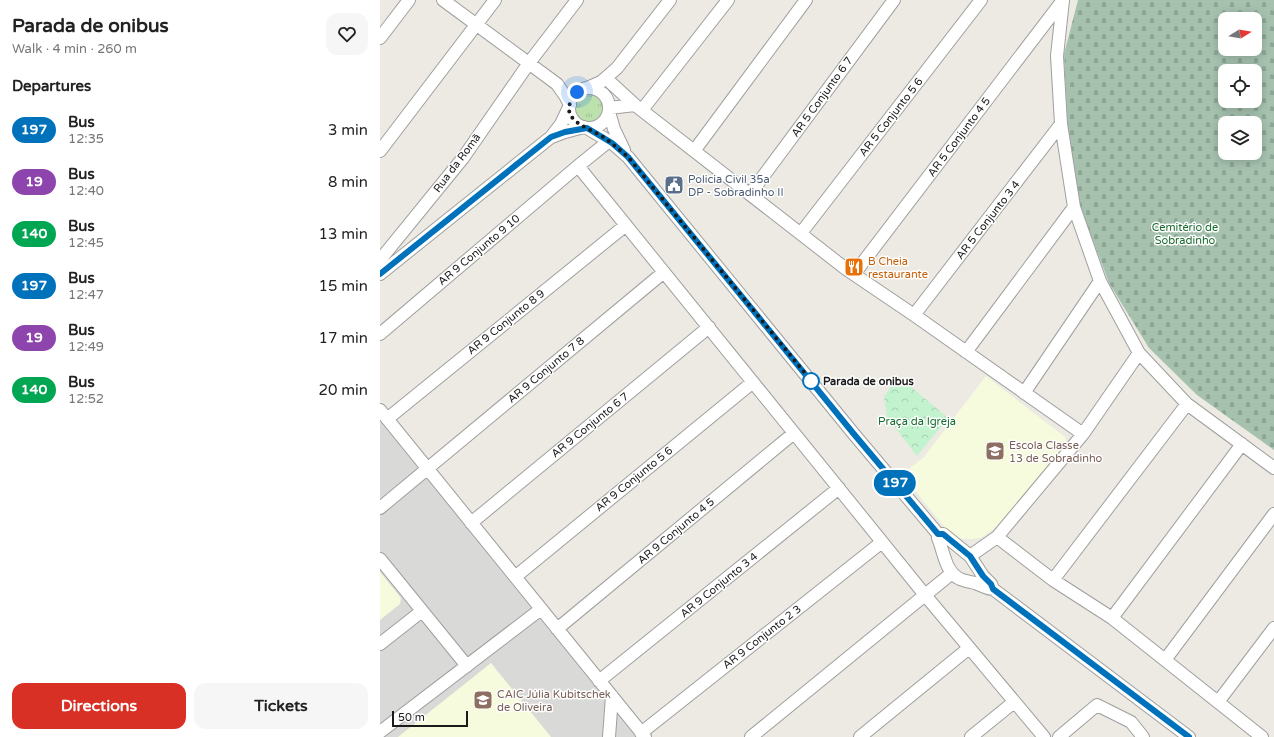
<!DOCTYPE html>
<meta charset="utf-8">
<style>
body{margin:0;font-family:"Varela Round",sans-serif;background:#f6f6f6;color:#222;height:100vh;display:flex;flex-direction:column;font-size:15px;white-space:nowrap}
*{box-sizing:border-box;margin:0}
p{font-size:13px;color:#767676}
.icon{flex:none;width:22px;height:22px;fill:none;stroke:currentColor;stroke-width:2;stroke-linecap:round;stroke-linejoin:round}
.map{position:relative;flex:1;overflow:hidden}
.panel{display:flex;flex-direction:column;background:#fff;width:380px}
.panel>*{flex:none}
.badge{padding:0 8px;border-radius:13px;font-size:14px;line-height:26px}
.needle{width:26px;rotate:79deg}
.fabs{position:absolute;left:838px;top:12px;display:grid;gap:8px}
.fabs a{display:grid;place-items:center;width:44px;height:44px;border-radius:8px;background:#fff;box-shadow:0 2px 10px #0003;font-size:20px}
.scale{position:absolute;left:12px;bottom:10px;width:76px;box-sizing:border-box;padding-left:4px;border:2px solid #1b1b1b;border-top:0;font-size:11px;line-height:14px;white-space:nowrap;color:#1b1b1b;-webkit-text-stroke:3px #fff;paint-order:stroke}
.you{position:absolute;width:20px;height:20px;margin:-10px;border:3px solid #fff;border-radius:50%;background:#1a73e8;box-shadow:0 0 0 6px #1a73e833}
.map>.badge{position:absolute;translate:-50% -50%;box-shadow:0 0 0 2px #fff}
h2{padding:0 12px;font-size:15px;line-height:36px}
.round{display:grid;place-items:center;flex:none;width:42px;height:42px;border-radius:12px;background:#f6f6f6}
.head{display:flex;align-items:center;justify-content:space-between;height:68px;padding:0 12px}
h1{font-size:19px;font-weight:700;line-height:30px}
.primary-button{display:flex;gap:8px;margin-top:auto;padding:8px 12px}
.primary-button a{flex:1;height:46px;border-radius:12px;background:#d93025;color:#fff;font-size:16px;font-weight:700;line-height:46px;text-align:center}
.primary-button a+a{background:#f6f6f6;color:#222}
ul{padding:0;list-style:none}
li{display:flex;align-items:center;gap:12px;height:52px;padding:0 12px}
li div{flex:1}
li b{display:block;font-size:15px}
li em{font-style:normal}
li .badge{min-width:44px;font-weight:700;text-align:center}
main{display:flex;flex:1;min-height:0}
.map>svg:first-child{display:block}
.residential{fill:#d9d9d8}
.education{fill:#f5fbdc}
.grass{fill:url(#grass-tufts)}
.cemetery{fill:url(#cemetery-stones);fill-rule:evenodd}
.park{fill:url(#park-crowns)}
.lines{fill:none;stroke-linecap:round;stroke-linejoin:round}
.minor-casing{stroke:#9f9f9f;stroke-width:14}
.minor{stroke:#fff;stroke-width:12}
.line-casing{stroke:#fff;stroke-width:9}
.line{stroke:#0072bc;stroke-width:6}
.walk{stroke:#1b1b1b;stroke-width:4;stroke-dasharray:0 7.2}
.stop-dot{fill:#fff;stroke:#0072bc;stroke-width:2}
.labels{text-anchor:middle;dominant-baseline:central;stroke-width:3;stroke-linejoin:round;paint-order:stroke}
.street-label{font-size:11px;fill:#1b1b1b;stroke:#fff}
.service-label{font-size:11px;fill:#4e5e75;stroke:#fff;text-anchor:start}
.park-label{font-size:11px;fill:#176b2d;stroke:#fff}
.food-label{font-size:11px;fill:#c56008;stroke:#fff;text-anchor:start}
.stop-label{font-size:11px;font-weight:bold;fill:#1b1b1b;stroke:#fff;text-anchor:start}
.education-label{font-size:11px;fill:#785e54;stroke:#fff;text-anchor:start}
</style>
<main>
<section class="panel">
<div class="head"><div><h1>Parada de onibus</h1><p>Walk · 4 min · 260 m</p></div><a class="round"><svg class="icon" aria-label="heart" viewBox="0 0 24 24"><path d="M12 20l-8-8c-3-5 5-10 8-4 3-6 11-1 8 4z"/></svg></a></div>
<h2>Departures</h2>
<ul>
<li><span class="badge" style="background:#0072bc;color:#fff">197</span><div><b>Bus</b><p>12:35</p></div><em>3 min</em></li>
<li><span class="badge" style="background:#8e44ad;color:#fff">19</span><div><b>Bus</b><p>12:40</p></div><em>8 min</em></li>
<li><span class="badge" style="background:#00a651;color:#fff">140</span><div><b>Bus</b><p>12:45</p></div><em>13 min</em></li>
<li><span class="badge" style="background:#0072bc;color:#fff">197</span><div><b>Bus</b><p>12:47</p></div><em>15 min</em></li>
<li><span class="badge" style="background:#8e44ad;color:#fff">19</span><div><b>Bus</b><p>12:49</p></div><em>17 min</em></li>
<li><span class="badge" style="background:#00a651;color:#fff">140</span><div><b>Bus</b><p>12:52</p></div><em>20 min</em></li>
</ul>
<div class="primary-button"><a>Directions</a><a>Tickets</a></div>
</section>
<div class="map">
<svg width="894" height="737" viewBox="0 0 894 737">
<defs>
<pattern id="grass-tufts" width="24" height="20" patternUnits="userSpaceOnUse"><rect width="24" height="20" fill="#bde1ad"/><path d="M3 7l-1-3M5 7V3M7 7l1-3M15 17l-1-3M17 17v-4M19 17l1-3" fill="none" stroke="#a2c094"/></pattern>
<pattern id="cemetery-stones" width="16" height="16" patternUnits="userSpaceOnUse"><rect width="16" height="16" fill="#a6c2af"/><path d="M2 7V4a2 2 0 0 1 4 0v3zM10 15v-3a2 2 0 0 1 4 0v3z" fill="#8ea696"/></pattern>
<pattern id="park-crowns" width="20" height="18" patternUnits="userSpaceOnUse"><rect width="20" height="18" fill="#c3f2cf"/><path d="M2 6a3 3 0 1 1 6 0M12 15a3 3 0 1 1 6 0" fill="none" stroke="#a7cfb1"/></pattern>
</defs>
<rect width="100%" height="100%" fill="#eceae2"/>
<!-- residential -->
<path class="residential" d="M 0,410 L 265,737 L 0,737 Z"/>
<!-- education -->
<path class="education" d="M 606,376 L 685,437 L 687,444 L 625,520 L 608,533 L 601,538 L 592,539 L 583,539 L 574,536 L 566,529 L 524,477 L 526,471 L 543,458 Z
M 0,572 L 21,598 L 20,604 L 0,620 Z
M 111,663 L 171,737 L 18,737 Z"/>
<!-- grass -->
<path class="grass" d="M194 108a15 15 0 1 1 30 0a15 15 0 1 1-30 0Z"/>
<!-- cemetery -->
<path class="cemetery" d="M 698,0 L 894,0 L 894,450 L 817,395 L 769,348 L 729,283 L 700,206 L 688,133 L 684,54 ZM 845,19 L 875,19 L 875,49 L 845,49 ZM 845,71 L 875,71 L 875,101 L 845,101 ZM 845,123 L 875,123 L 875,153 L 845,153 Z"/>
<!-- park -->
<path class="park" d="M 518,376 L 568,418 L 537,456 L 507,417 L 504,397 Z"/>
<g class="lines">
<defs>
<path id="minor" d="M 63,0 L 177,84 L 186,97 L 190,105
M 683,0 L 677,56 L 681,124 L 694,207 L 720,281 L 759,353 L 807,404 L 894,468
M 0,38 L 29,0
M 231,83 L 255,105 L 466,269 L 534,315 L 703,434
M 207,88 L 221,82 L 237,68 L 290,0
M189 108a20 20 0 1 1 40 0a20 20 0 1 1-40 0Z
M 229,108 L 255,105
M 262,110 L 348,0
M 229,112 L 234,129 L 244,150
M 207,128 L 232,143 L 248,157 L 473,433 L 558,534 L 558,538 C 564,552 565,572 580,579 C 585,581 590,582 595,583 C 601,585 606,589 613,589
M 172,137 L 185,132 L 204,127
M 0,151 L 115,0
M 314,151 L 426,0
M 198,166 L 545,595 L 664,737
M 370,194 L 514,0
M 421,233 L 601,0
M 0,260 L 83,158 L 149,63 L 197,0
M 0,274 L 171,137 L 181,124 L 189,107
M 474,274 L 683,0
M 534,315 L 681,124
M 0,334 L 198,166 L 229,141
M 586,352 L 694,207
M 644,393 L 720,281
M 0,410 L 265,737
M 7,419 L 246,225
M 0,508 L 284,272
M 91,523 L 329,327
M 558,534 L 563,534 L 590,556 L 603,576 L 611,584 L 613,589 L 809,737
M 617,537 L 673,580 L 732,618 L 882,737
M 590,556 L 617,537 L 703,434 L 759,353
M 0,559 L 87,666
M 135,577 L 373,382
M 673,580 L 807,404
M 732,618 L 862,444
M 177,629 L 414,433
M 0,644 L 42,611
M 785,660 L 894,514
M 219,681 L 459,488
M 838,702 L 894,628
M 0,732 L 161,609
M 261,733 L 502,542
M 229,737 L 232,696
M 371,737 L 572,573
M 480,737 L 589,648
M 591,737 L 634,702
M 679,737 L 717,705 L 751,722 L 763,737"/>
</defs>
<!-- minor casing -->
<use href="#minor" class="minor-casing"/>
<!-- minor -->
<use href="#minor" class="minor"/>
</g>
<g class="lines">
<defs>
<path id="line" d="M 0,274 L 171,137 L 185,132 L 207,128 L 232,143 L 248,157 L 473,433 L 558,534 L 563,534 L 590,556 L 603,576 L 611,584 L 613,589 L 809,737"/>
</defs>
<!-- line casing -->
<use href="#line" class="line-casing"/>
<!-- line -->
<use href="#line" class="line"/>
<!-- walk -->
<path class="walk" d="M 197,92 C 174,119 206,126 223,137 C 232,143 240,150 248,157 L 433,383 L 431,381"/>
</g>
<!-- icons -->
<defs>
<symbol id="civic-square" viewBox="-11 -11 22 22"><rect x="-9" y="-9" width="18" height="18" rx="4" fill="#5c6f8a" stroke="#fff"/><path d="M-.6-6.5H3V-4.5H.6V-3L4-1V1h2V6H-6V1h2V-1L-.6-3ZM-1.2 2.5V6h2.4V2.5Z" fill="#fff"/></symbol>
<symbol id="restaurant-square" viewBox="-11 -11 22 22"><rect x="-9" y="-9" width="18" height="18" rx="4" fill="#e8710a" stroke="#fff"/><path d="M-5-6h1v4h1v-4h1v4h1v-4h1v5L-1.5 .5V6h-2V.5L-5-1ZM5-6V6H3V1.5H1.5Q1.5-4 5-6Z" fill="#fff"/></symbol>
<symbol id="school-square" viewBox="-11 -11 22 22"><rect x="-9" y="-9" width="18" height="18" rx="4" fill="#8d6e63" stroke="#fff"/><path d="M0-5L7-2L0 1L-7-2ZM-4 1L0 2.5L4 1V4Q0 6-4 4Z" fill="#fff"/></symbol>
</defs>
<g fill-rule="evenodd">
<use href="#civic-square" x="283" y="174" width="22" height="22"/>
<use href="#restaurant-square" x="463" y="256" width="22" height="22"/>
<use href="#school-square" x="604" y="440" width="22" height="22"/>
<use href="#school-square" x="92" y="689" width="22" height="22"/>
</g>
<!-- markers -->
<circle class="stop-dot" cx="431" cy="381" r="8"/>
<g class="labels">
<!-- street labels -->
<g class="street-label">
<text transform="translate(442 97) rotate(-54)">AR 5 Conjunto 6 7</text>
<text transform="translate(511 117) rotate(-52)">AR 5 Conjunto 5 6</text>
<text transform="translate(579 137) rotate(-53)">AR 5 Conjunto 4 5</text>
<text transform="translate(77 163) rotate(-53)">Rua da Romã</text>
<text transform="translate(608 220) rotate(-52)">AR 5 Conjunto 3 4</text>
<text transform="translate(99 250) rotate(-40)">AR 9 Conjunto 9 10</text>
<text transform="translate(126 322) rotate(-39)">AR 9 Conjunto 8 9</text>
<text transform="translate(166 370) rotate(-40)">AR 9 Conjunto 7 8</text>
<text transform="translate(210 425) rotate(-39)">AR 9 Conjunto 6 7</text>
<text transform="translate(254 479) rotate(-39)">AR 9 Conjunto 5 6</text>
<text transform="translate(296 531) rotate(-40)">AR 9 Conjunto 4 5</text>
<text transform="translate(339 585) rotate(-39)">AR 9 Conjunto 3 4</text>
<text transform="translate(382 637) rotate(-38)">AR 9 Conjunto 2 3</text>
</g>
<!-- service labels -->
<g class="service-label">
<text x="308" y="179">Policia Civil 35a<tspan x="308" dy="13">DP - Sobradinho II</tspan></text>
</g>
<!-- park labels -->
<g class="park-label">
<text x="805" y="227">Cemitério de<tspan x="805" dy="13">Sobradinho</tspan></text>
<text x="537" y="421">Praça da Igreja</text>
</g>
<!-- food labels -->
<g class="food-label">
<text x="488" y="261">B Cheia<tspan x="488" dy="13">restaurante</tspan></text>
</g>
<!-- stop labels -->
<g class="stop-label">
<text x="443" y="381">Parada de onibus</text>
</g>
<!-- education labels -->
<g class="education-label">
<text x="629" y="445">Escola Classe<tspan x="629" dy="13">13 de Sobradinho</tspan></text>
<text x="117" y="694">CAIC Júlia Kubitschek<tspan x="117" dy="13">de Oliveira</tspan></text>
</g>
</g>
</svg>
<div class="fabs">
<a><svg class="needle" viewBox="-14 -14 28 28"><path d="M0-13l5 13h-10z" fill="#e53935"/><path d="M0 13l5-13h-10z" fill="#767676"/></svg></a>
<a><svg class="icon" aria-label="locate" viewBox="0 0 24 24"><circle cx="12" cy="12" r="6"/><path d="M12 2v4M12 18v4M2 12h4M18 12h4"/></svg></a>
<a><svg class="icon" aria-label="layers" viewBox="0 0 24 24"><path d="M12 4l9 5-9 5-9-5zM3 14l9 5 9-5"/></svg></a>
</div>
<div class="scale">50 m</div>
<div class="you" style="left:197px;top:92px"></div>
<b class="badge" style="left:515px;top:483px;background:#0072bc;color:#fff">197</b>
</div>
</main>
